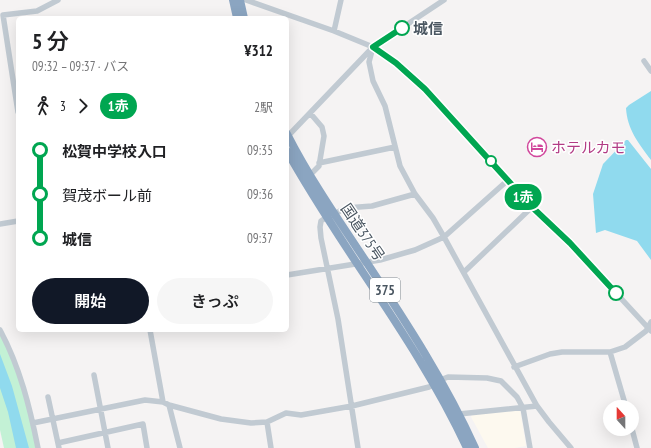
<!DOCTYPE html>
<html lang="ja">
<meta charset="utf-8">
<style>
body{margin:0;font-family:"PT Sans Narrow","Noto Sans JP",sans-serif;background:#f6f6f6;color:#202124;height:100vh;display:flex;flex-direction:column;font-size:15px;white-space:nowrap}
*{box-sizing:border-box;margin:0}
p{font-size:13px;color:#757577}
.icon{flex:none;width:22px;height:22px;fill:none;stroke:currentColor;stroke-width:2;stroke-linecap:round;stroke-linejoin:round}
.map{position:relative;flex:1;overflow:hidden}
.sheet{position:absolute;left:16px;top:16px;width:273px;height:316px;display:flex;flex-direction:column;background:#fff;border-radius:6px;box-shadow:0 4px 16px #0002}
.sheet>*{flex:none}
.badge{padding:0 8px;border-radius:13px;font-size:14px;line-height:26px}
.needle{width:26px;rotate:339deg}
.buttons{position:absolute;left:603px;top:400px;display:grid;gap:8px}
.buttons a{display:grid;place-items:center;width:36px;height:36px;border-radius:50%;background:#fff;box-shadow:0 4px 16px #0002;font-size:20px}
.map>.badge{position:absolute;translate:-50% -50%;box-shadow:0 0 0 2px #fff}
.legs{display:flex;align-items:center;gap:6px;height:44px;padding:0 16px;font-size:13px}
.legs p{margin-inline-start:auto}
.overview{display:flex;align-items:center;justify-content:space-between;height:68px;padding:0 16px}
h1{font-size:22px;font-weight:600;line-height:30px}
.button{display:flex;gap:8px;margin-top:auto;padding:8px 16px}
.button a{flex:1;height:46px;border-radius:24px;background:#111827;color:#fff;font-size:16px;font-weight:600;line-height:46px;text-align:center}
.button a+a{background:#f6f6f6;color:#202124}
ul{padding:0 16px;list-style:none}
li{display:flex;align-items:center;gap:14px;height:44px;font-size:15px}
li i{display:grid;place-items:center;width:6px;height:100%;margin:0 5px;background:currentColor}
li i::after{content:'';width:10px;height:10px;margin:-5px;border:3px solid;border-radius:50%;background:#fff}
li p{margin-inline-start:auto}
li:first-child i{background:linear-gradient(#0000 50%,currentColor 0)}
li:last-child i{background:linear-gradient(currentColor 50%,#0000 0)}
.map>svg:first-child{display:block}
.commercial{fill:#fdf9ef}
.grass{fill:#c3f1d5}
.water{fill:#90daee}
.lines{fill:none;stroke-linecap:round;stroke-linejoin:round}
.minor{stroke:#c1cad2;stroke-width:5.5}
.highway{stroke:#8ba5c1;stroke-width:8}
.line-1-casing{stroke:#fff;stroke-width:9}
.line-1{stroke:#00a651;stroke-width:6}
.stop-1-dot{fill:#fff;stroke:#00a651;stroke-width:2}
.labels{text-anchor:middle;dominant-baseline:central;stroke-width:3;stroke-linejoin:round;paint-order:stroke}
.shield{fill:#fff;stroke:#808990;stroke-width:1}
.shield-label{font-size:14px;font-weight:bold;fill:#4a5661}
.stop-label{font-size:15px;font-weight:bold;fill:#4a5661;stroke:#fff;text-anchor:start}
.hotel-label{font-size:15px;fill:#b23c85;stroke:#fff;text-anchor:start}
.street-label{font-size:15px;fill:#4a5661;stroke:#fff}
</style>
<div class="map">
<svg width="651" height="448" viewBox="0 0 651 448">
<rect width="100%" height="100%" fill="#f5f3f3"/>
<!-- commercial -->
<path class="commercial" d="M 520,410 L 526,446 L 515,448 L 488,448 L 471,417 L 472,414 Z"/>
<!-- grass -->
<path class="grass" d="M 0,332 L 21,379 L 36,448 L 4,448 L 0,430 Z"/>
<!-- water -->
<path class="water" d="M 651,91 L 651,160 C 639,144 627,129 626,108 L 629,105 Z
M 626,140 L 628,140 L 651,169 L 651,260 L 637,241 L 605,230 L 596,233 L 593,194 L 603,164 Z
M 0,354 L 12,386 L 29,448 L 16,448 L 8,412 L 0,388 Z"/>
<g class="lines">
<!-- minor -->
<path class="minor" d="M 246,0 L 334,31 L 373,47 L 396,63 L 425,89 L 532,207 L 570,243 L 651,331
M 334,31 L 341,0
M 373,47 L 369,62 L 373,81 L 385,106 L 400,166 L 415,194 L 433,218 L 444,237 L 537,406 L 549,422 L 571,448
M 644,61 L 651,71
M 18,112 L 3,15 L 37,11 L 58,0
M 310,113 L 322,127 L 324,136 L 319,166 L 310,175
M 287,137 L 373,47 L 444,0
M 319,163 L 395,147
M 334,214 L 346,208 L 372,206 L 415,194
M 327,217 L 321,221 L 320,227 L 321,238 L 338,319 L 358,448
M 0,224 L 18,221
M 464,272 L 532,207
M 287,275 L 380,260 L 415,250 L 444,237 L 508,180
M 0,330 C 20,367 30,408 38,448
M 150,330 L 163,402
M 610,352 L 626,407
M 514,367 L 550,354 L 562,352 L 610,352 L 625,347 L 646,331 L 651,322
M 94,375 L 108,448
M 440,380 L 448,377 L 487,378 L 501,381 L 517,397 L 523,408 L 530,448
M 48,397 L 59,448
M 169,405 L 180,448
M 459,414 L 537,406
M 267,422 L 271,448
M 33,423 L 145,400 L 163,402 L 169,405 L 221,419 L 251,423 L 267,422 L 286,413 L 301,415 L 352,406 L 429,387 L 434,385
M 632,429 L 637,448
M 58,443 L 143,424 L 147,448"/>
<!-- highway -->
<path class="highway" d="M 233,0 L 237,18
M 240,0 L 244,18
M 287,134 C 310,179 339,221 367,263 C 406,322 446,383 475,448
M 287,151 C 343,252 418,342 467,448"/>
</g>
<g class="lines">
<defs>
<path id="line-1" d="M 402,28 L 373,47 L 396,63 L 425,89 L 532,207 L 570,243 L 616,293"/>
</defs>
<!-- line-1 casing -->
<use href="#line-1" class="line-1-casing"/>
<!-- line-1 -->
<use href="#line-1" class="line-1"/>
</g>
<!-- icons -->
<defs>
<symbol id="hotel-ring" viewBox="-11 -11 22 22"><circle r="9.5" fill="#fff" stroke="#d1479c" stroke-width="1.5"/><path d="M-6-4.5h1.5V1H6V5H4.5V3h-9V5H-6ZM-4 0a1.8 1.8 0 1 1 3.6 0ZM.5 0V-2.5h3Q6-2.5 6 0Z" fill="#d1479c"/></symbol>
</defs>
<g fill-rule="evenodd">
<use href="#hotel-ring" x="526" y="136" width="22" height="22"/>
</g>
<!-- markers -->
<g class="stop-1-dot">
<circle cx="402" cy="28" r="7"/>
<circle cx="491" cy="161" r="5"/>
<circle cx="616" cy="293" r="7"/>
</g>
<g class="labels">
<!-- shield labels -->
<rect class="shield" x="370" y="278" width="30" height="24" rx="3"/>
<g class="shield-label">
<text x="385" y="290">375</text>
</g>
<!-- stop labels -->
<g class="stop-label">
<text x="413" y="28">城信</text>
</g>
<!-- hotel labels -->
<g class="hotel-label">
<text x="551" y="147">ホテルカモ</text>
</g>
<!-- street labels -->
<g class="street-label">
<text transform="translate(363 232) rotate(56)">国道375号</text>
</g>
</g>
</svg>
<div class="buttons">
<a><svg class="needle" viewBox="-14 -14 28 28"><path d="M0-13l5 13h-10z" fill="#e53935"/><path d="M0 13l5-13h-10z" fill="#757577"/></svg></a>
</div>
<b class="badge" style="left:523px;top:197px;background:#00a651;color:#fff">1赤</b>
<section class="sheet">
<div class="overview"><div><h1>5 分</h1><p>09:32 – 09:37 · バス</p></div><b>¥312</b></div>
<div class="legs"><svg class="icon" aria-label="walk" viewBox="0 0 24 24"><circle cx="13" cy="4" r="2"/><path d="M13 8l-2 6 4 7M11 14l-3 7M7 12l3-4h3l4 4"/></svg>3<svg class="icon" aria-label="forward" viewBox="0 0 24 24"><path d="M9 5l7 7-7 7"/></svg><b class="badge" style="background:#00a651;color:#fff">1赤</b><p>2駅</p></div>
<ul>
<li><i style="color:#00a651"></i><b>松賀中学校入口</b><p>09:35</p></li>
<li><i style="color:#00a651"></i><span>賀茂ボール前</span><p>09:36</p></li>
<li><i style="color:#00a651"></i><b>城信</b><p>09:37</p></li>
</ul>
<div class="button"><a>開始</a><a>きっぷ</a></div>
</section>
</div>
